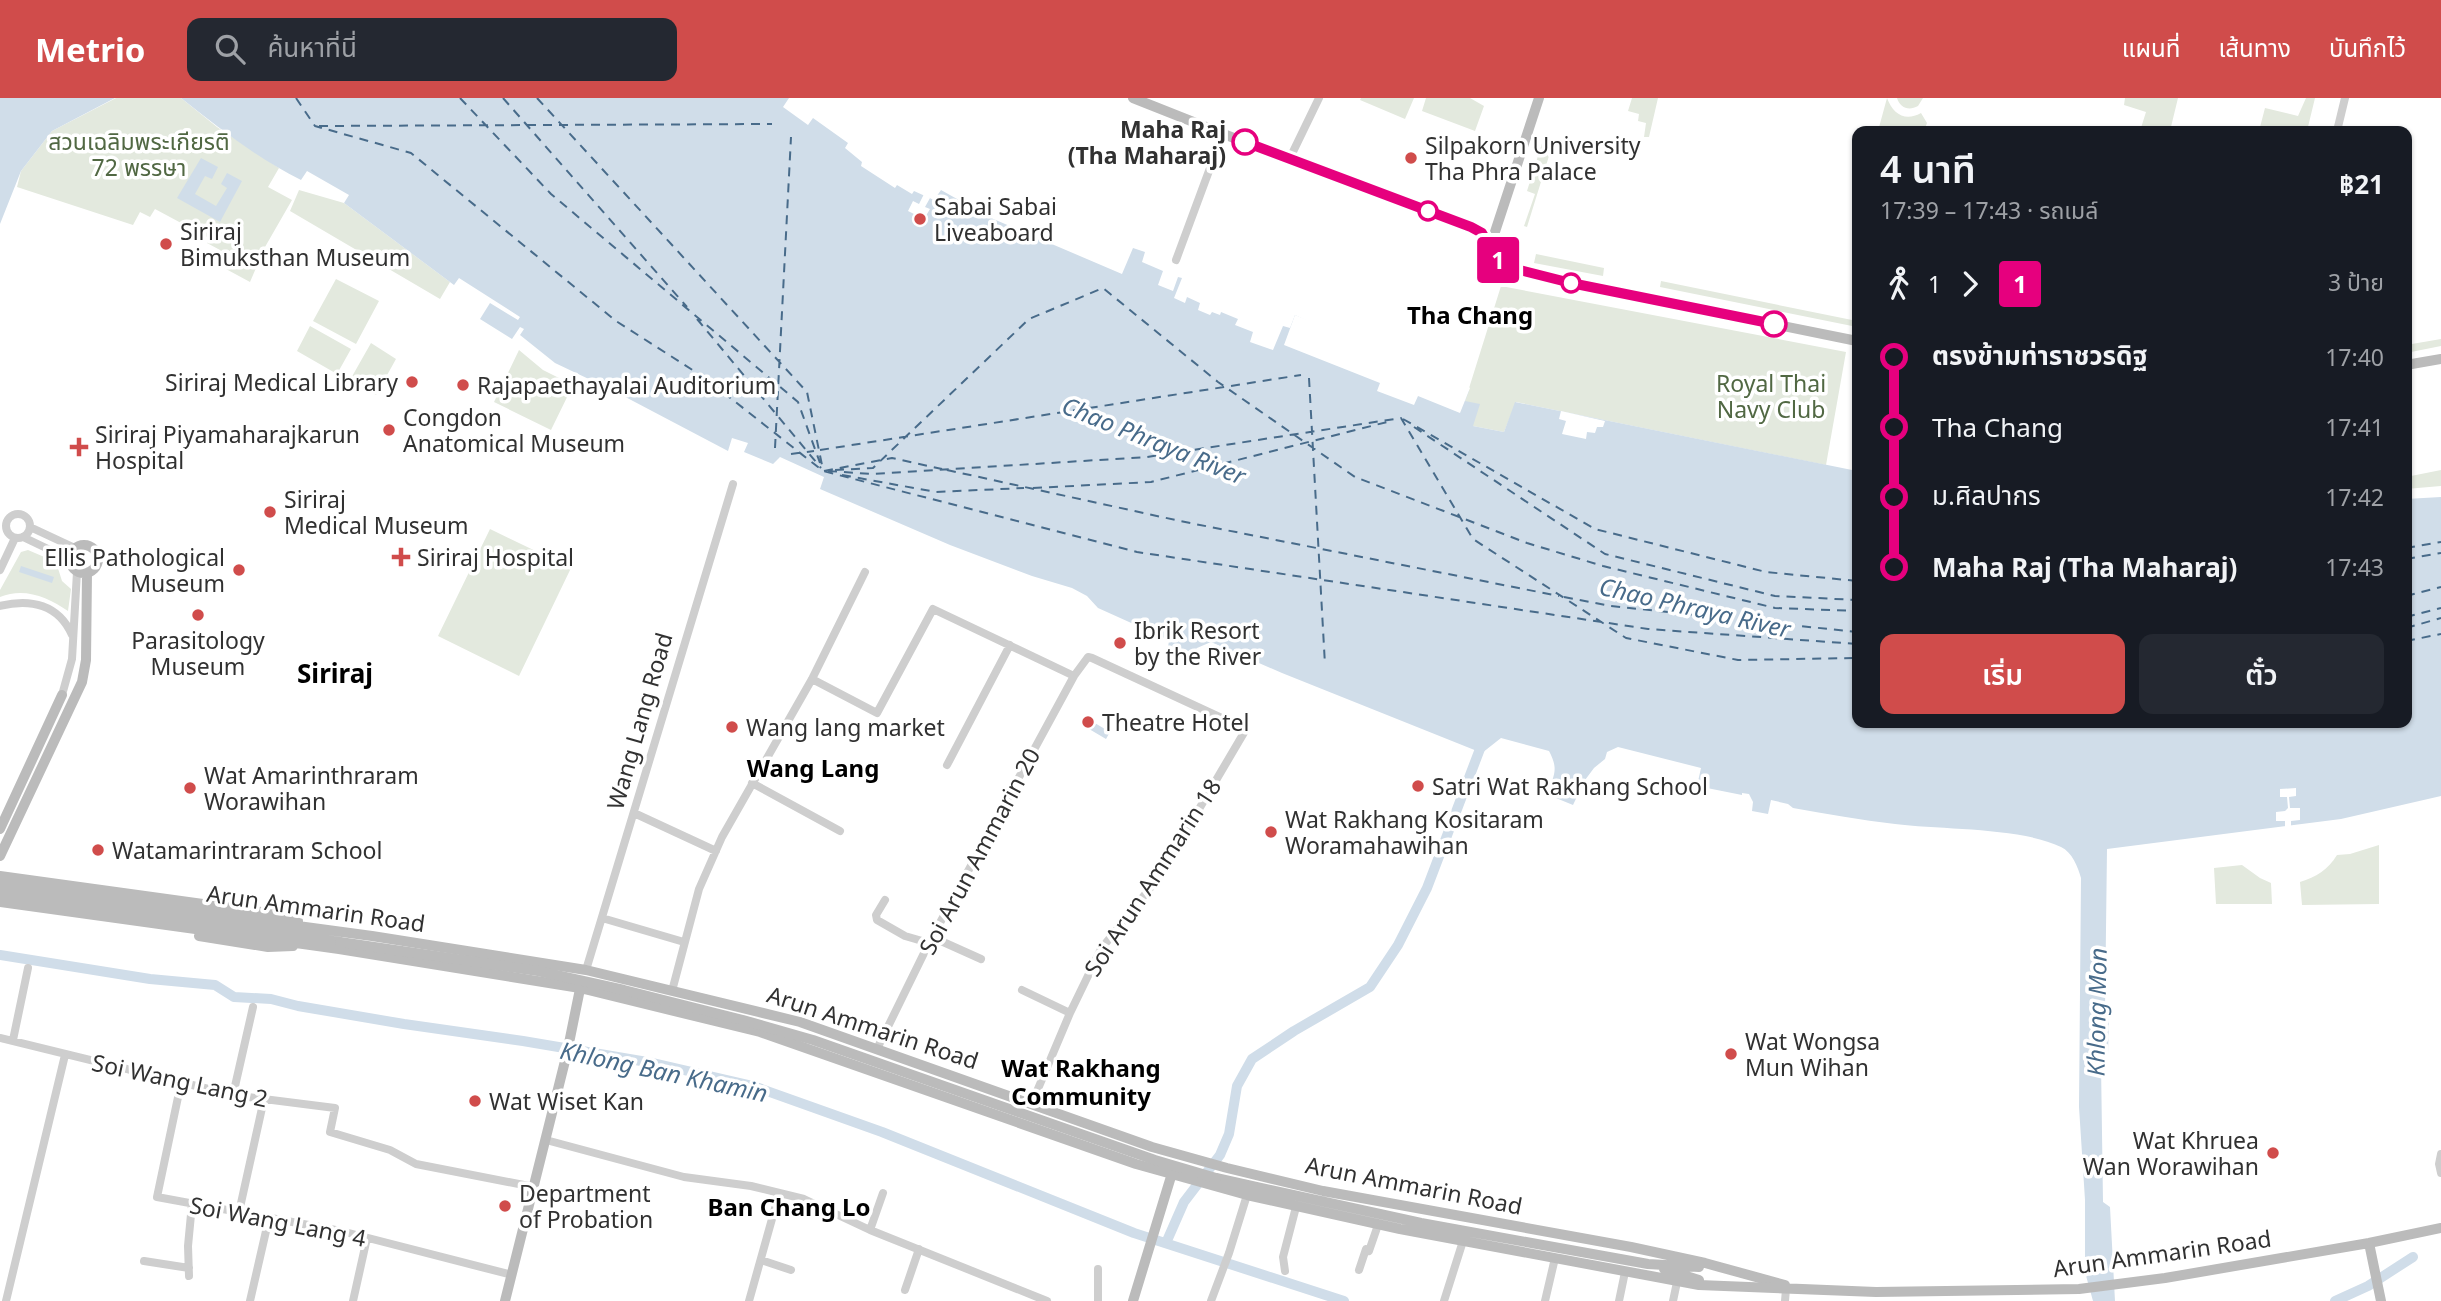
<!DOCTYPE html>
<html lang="th">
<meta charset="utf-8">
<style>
body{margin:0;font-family:"Noto Sans","Noto Sans Thai",sans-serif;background:#242831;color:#f1f3f6;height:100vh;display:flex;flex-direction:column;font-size:26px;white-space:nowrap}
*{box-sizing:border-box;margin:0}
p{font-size:23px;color:#9ea1a6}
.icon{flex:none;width:38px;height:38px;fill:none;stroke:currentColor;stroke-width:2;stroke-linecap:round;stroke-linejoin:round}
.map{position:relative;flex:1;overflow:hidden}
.drawer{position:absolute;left:1852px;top:28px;width:560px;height:602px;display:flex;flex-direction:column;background:#171b24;border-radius:14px;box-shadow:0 2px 5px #0004}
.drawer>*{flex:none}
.badge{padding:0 14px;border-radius:5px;font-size:24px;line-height:46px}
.map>.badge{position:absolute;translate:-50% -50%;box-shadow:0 0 0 4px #fff}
.legs{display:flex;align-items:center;gap:10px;height:77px;padding:0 28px;font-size:23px}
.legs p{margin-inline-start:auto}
.overview{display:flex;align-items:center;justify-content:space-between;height:119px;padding:0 28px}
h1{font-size:38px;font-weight:600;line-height:52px}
.cta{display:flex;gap:14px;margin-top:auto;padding:14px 28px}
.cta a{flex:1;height:80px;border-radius:14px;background:#d04c4b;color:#fff;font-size:28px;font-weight:600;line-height:80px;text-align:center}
.cta a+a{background:#242831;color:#f1f3f6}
ul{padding:0 28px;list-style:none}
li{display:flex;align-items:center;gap:24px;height:70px;font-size:26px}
li i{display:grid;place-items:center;width:10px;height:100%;margin:0 9px;background:currentColor}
li i::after{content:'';width:18px;height:18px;margin:-9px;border:5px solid;border-radius:50%;background:#171b24}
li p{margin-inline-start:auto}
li:first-child i{background:linear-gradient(#0000 50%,currentColor 0)}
li:last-child i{background:linear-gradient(currentColor 50%,#0000 0)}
header{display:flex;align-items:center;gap:42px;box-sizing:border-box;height:98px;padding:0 35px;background:#d04c4b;color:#fff}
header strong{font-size:33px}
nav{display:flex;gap:38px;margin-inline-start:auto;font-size:24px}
.search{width:490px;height:63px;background:#242831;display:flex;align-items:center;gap:18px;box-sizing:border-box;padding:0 24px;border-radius:14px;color:#9ea1a6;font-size:26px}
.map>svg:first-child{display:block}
.green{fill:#e3e9de}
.water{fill:#d0dde9}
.pier{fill:#fff}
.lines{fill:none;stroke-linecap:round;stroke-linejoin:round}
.canal{stroke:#d0dde9;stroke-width:10}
.ferry{stroke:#486b8a;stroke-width:2;stroke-dasharray:9 7;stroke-linecap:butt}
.street{stroke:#cecece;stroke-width:8}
.secondary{stroke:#bbb;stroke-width:10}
.secondary-bridge{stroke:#bbb;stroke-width:10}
.line-1-casing{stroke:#fff;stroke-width:16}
.line-1{stroke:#e6007e;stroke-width:10}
.stop-1-dot{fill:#fff;stroke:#e6007e;stroke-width:3.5}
.poi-dot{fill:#d04c4b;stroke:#fff;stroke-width:2.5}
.labels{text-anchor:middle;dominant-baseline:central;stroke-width:7;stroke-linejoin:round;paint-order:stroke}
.stop-label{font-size:23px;font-weight:bold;fill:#313131;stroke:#fff;text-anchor:end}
.park-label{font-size:23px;fill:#516843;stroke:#fff}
.poi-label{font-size:23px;fill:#313131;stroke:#fff;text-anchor:start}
.street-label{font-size:23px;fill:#313131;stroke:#fff}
.neighbourhood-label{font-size:24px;font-weight:bold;fill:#000;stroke:#fff}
.water-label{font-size:24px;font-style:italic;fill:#486b8a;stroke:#fff}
.quarter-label{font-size:26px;font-weight:bold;fill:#000;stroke:#fff}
</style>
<header>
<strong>Metrio</strong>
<div class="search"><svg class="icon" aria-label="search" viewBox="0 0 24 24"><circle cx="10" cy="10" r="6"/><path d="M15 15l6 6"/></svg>ค้นหาที่นี่</div>
<nav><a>แผนที่</a><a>เส้นทาง</a><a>บันทึกไว้</a></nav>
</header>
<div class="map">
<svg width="2441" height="1203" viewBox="0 0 2441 1203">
<rect width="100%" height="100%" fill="#fff"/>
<!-- green -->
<path class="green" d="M 116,0 L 181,0 L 217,29 L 279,70 L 268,89 L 292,102 L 265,149 L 250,184 L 213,164 L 220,152 L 207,145 L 209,140 L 155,111 L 150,119 L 140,114 L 133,127 L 17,89 L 21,73 L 52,33 Z
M 1361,0 L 1414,0 L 1405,21 L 1360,2 Z
M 1426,0 L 1470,0 L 1484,8 L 1475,33 L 1422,13 Z
M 1632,0 L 1658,0 L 1649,39 L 1644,39 L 1646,25 L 1638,23 L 1639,16 L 1628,13 Z
M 1887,0 C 1893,16 1905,24 1921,15 L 1927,25 L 1924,33 L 1878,33 Z
M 1897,0 L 1923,0 L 1918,8 C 1909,13 1900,10 1897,0 Z
M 2125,0 L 2178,0 L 2170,33 L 2140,33 L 2146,14 L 2124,7 Z
M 2306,0 L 2315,0 L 2307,33 L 2259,33 L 2265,10 L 2298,18 Z
M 1543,42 L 1553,45 L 1527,129 L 1524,128 L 1535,96 L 1527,93 Z
M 299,92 L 344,105 L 450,184 L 440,201 L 290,113 Z
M 1536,156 L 1604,170 L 1603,178 L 1534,165 Z
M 336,181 L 379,203 L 356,246 L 313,223 Z
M 1661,183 L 1857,223 L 1857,229 L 1660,189 Z
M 1501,188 L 1846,254 L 1826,367 L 1516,304 L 1504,334 L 1473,328 L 1465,303 Z
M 310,228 L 351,251 L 337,276 L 297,253 Z
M 2441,241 L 2441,248 L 2406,255 L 2406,247 Z
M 371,245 L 396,261 L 376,297 L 350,282 Z
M 519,252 L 543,272 L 573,287 L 551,332 L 494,304 Z
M 2441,372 L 2441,388 L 2406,391 L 2406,379 Z
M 490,431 L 571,470 L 519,578 L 438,538 Z
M 28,452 L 56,464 L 62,483 L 71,491 L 68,513 C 48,499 24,489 0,499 L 0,492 L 21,454 Z
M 2379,747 L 2379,806 L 2302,807 L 2300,784 C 2316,779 2328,772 2337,757 L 2350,756 Z
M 2242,767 L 2260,780 L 2271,785 L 2272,806 L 2216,806 L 2214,770 Z"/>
<!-- water -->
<path class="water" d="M 0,0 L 115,0 L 52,33 L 21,73 L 0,126 Z
M 181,0 L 789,0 L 783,9 L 808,27 L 813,20 L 848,45 L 845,50 L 862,64 L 861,68 L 895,90 L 897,87 L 912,96 L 914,93 L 934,102 L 941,92 L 991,120 L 1122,176 L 1133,150 L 1145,154 L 1142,164 L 1163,173 L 1158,187 L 1173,193 L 1178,179 L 1182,180 L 1174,200 L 1185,205 L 1187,199 L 1200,205 L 1198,212 L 1210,217 L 1212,214 L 1220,217 L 1221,214 L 1238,221 L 1235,227 L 1253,234 L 1250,244 L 1273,252 L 1283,228 L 1290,230 L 1295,217 L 1363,249 L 1469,293 L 1465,303 L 1480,306 L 1473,328 L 1504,334 L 1515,304 L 1857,373 L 1857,625 L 2406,625 L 2406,401 L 2441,399 L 2441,698 L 2341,721 L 2107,751 L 2105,912 L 2109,917 L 2108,957 L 2101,966 L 2103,1104 L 2110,1109 L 2115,1203 L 2093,1203 L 2085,1174 L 2085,1102 L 2079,1009 L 2081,780 C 2078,769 2072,754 2061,749 C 2020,729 1941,732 1895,726 C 1861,722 1827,716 1793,710 L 1788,706 L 1771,702 L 1768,716 L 1752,713 L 1753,704 L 1749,696 L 1742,695 L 1742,697 L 1697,688 L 1701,670 L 1618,649 L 1607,654 L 1605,661 L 1594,670 L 1585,682 L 1573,707 L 1551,698 C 1548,679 1562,677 1549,653 L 1501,640 L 1482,655 L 1282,575 L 1211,544 L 1197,550 L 1193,556 L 1168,550 L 1169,542 L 1098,510 L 1087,498 L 1072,490 L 1032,478 L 950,447 L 820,391 L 824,379 L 780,359 L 773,366 L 744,354 L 748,345 L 732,340 L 728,353 L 614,293 L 555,265 L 520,237 L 524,231 L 520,229 L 512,241 L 480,221 L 490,205 L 518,222 L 520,219 L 459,180 L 454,187 L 344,105 L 349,97 L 307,73 L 301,82 C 258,61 218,29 181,0 Z
M 201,60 L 218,69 L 212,81 L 205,78 L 195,96 L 216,108 L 227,90 L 221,86 L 227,75 L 242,83 L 220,124 L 177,100 Z
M 21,468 L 54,479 L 52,485 L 19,474 Z
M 1088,621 L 1110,634 L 1106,641 L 1084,628 Z"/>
<!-- pier -->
<path class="pier" d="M 924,96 L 930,100 L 925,109 L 930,111 L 924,121 L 908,113 L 913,103 L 919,106 Z
M 1295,217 L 1465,286 L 1470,290 L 1460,315 L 1418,298 L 1414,307 L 1377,293 L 1380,285 L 1284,247 Z
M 1561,313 L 1605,323 L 1603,329 L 1597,329 L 1595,335 L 1587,334 L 1586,341 L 1562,336 L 1566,323 L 1559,321 Z
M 2296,690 L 2296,698 L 2289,699 L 2290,710 L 2300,710 L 2300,722 L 2291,723 L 2291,731 L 2285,731 L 2285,723 L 2276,723 L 2276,714 L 2285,713 L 2288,710 L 2287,699 L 2280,699 L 2280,691 Z"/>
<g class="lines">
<!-- canal -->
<path class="canal" d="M 0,857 L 150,881 L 215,887 L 234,899 L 271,901 L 298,908 L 404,926 L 523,943 L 653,965 L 753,988 L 882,1034 L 1134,1135 L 1344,1203
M 1166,1145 L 1184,1104 L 1220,1057 L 1229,1036 L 1237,988 L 1252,961 L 1294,933 L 1370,889 L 1398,847 L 1427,790 L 1483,643
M 2335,1203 L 2368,1188 L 2413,1159"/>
<!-- ferry -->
<path class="ferry" d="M 296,0 L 315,28 L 411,55 L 616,223 L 705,280 L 823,373 L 1137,454 L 1648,531 L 1857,546
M 460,0 L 551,96 L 798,304 L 820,365
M 503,0 L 687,209
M 537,0 L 807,294 L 823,372
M 319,28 L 772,26
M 697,221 L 821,370
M 1309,280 L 1325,567
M 1403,321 L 1595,431 L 1766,474 L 1857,483
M 1414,329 L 1605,456 L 1775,498 L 1857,502
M 775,350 L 791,39
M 820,352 L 1301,277
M 791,356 L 814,353
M 835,372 L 873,370 L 1029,221 L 1103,190 L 1218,284 L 1355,379 L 1527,445 L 1603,468 L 1775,510 L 1857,513
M 947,372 L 1180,423 L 1559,498
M 824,373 L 892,360 L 942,371
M 828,373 L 872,376 L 1147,359 L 1401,320 L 1473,441 L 1626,540 L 1738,562 L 1857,560
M 842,377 L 936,394 L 1024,390
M 1033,390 L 1151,384 L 1391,323
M 2406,450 L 2441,444
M 2406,461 L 2441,455
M 2406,498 L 2441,489
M 1564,499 L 1611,508 L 1857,534
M 2406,519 L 2441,510
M 2406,530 L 2441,520
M 2406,543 L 2441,536"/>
<!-- street -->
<path class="street" d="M 2337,33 L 2345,0
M 1289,62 L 1319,0
M 1176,162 L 1223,35
M6 428a12 12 0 1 1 24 0a12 12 0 1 1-24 0Z
M 30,429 L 75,450
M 23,439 L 69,461
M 0,472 L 15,440
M 0,508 C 31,500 59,507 72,537
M 812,581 L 877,615 L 933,511 L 1074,578
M 62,597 L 72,561 L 77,474
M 947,667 L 1010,547
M 752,685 L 840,733
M 634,715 L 716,753
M 885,802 L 876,817 L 877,822 L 905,838 L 929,845
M 602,820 L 684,844
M 932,839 L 981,861
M 586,872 L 733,386
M 1022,892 L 1070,915
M 672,893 L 699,791 L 722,739 L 812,581 L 865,474
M 0,940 L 233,997 L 335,1010 L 330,1034 L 390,1052 L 416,1066 L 534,1089
M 13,942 L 28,870
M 877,951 L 929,845 L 1074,578 L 1088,559 L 1092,560 L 1241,629 L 1245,633 L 1159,779 L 1101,851 L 1070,915 L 1032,1005
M 181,985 L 157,1099 L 341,1133 L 512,1177
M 233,997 L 253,909
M 546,1042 L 684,1079 L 751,1088 L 804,1101 L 870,1132 L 1047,1203
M 2441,1056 L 2439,1066 L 2441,1075
M 241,1105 L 264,1001
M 870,1132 L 883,1095
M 761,1162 L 791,1172
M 144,1163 L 189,1170
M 1098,1171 L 1098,1203
M 1359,1172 L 1366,1151 L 1369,1153 L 1378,1127
M 1285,1173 L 1283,1159 L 1296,1109
M 189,1178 L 188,1148 L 192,1106
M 905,1192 L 919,1151
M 6,1203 L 65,957
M 250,1203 L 269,1120
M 353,1203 L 367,1140
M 749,1203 L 779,1096
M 1211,1203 L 1229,1155 L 1247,1097
M 1444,1203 L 1463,1143
M 1545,1203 L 1555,1160
M 1619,1203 L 1625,1174
M 1673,1203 L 1677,1184
M 1785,1203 L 1786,1191"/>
<!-- secondary -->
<path class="secondary" d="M 1133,0 L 1289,62 L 1471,129 L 1482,135 L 1498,162 L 1508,169 L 1571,185 L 1857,243
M 1490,149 L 1539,0
M 2406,267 L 2441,261
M70 461a14 14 0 1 1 28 0a14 14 0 1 1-28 0Z
M 0,731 L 62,597
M 0,758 L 82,584 L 86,562 L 87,475
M 0,778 L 269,815 L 298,823
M 0,788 L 372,838 L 586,872 L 800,924 L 1152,1049 L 1227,1070 L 1323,1093 L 1631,1149 L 1705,1165 L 1785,1187
M 0,796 L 340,844
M 0,804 L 339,851 L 580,890 L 760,934 L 1136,1066 L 1247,1097 L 1400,1131 L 1699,1187 L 1876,1194 L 2079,1191 L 2165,1180 L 2369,1145 L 2441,1130
M 199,838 L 268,849 L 293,848
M 1216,1080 L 1421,1125 L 1648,1166 L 1699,1169
M 2369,1145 L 2381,1203
M 1664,1171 L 1699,1182
M 505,1203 L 567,955 L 581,886
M 1133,1203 L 1173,1072"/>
<!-- secondary-bridge -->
<path class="secondary-bridge" d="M 340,844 L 538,873 L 624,892 L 743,922 L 813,942 L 1155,1062 L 1216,1080"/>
</g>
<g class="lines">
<defs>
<path id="line-1" d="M 1245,44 L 1471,129 L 1482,135 L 1498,162 L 1508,169 L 1571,185 L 1774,226"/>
</defs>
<!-- line-1 casing -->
<use href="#line-1" class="line-1-casing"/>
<!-- line-1 -->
<use href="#line-1" class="line-1"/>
</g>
<!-- markers -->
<g class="stop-1-dot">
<circle cx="1245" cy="44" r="12"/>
<circle cx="1428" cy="113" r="9"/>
<circle cx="1571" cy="185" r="9"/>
<circle cx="1774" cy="226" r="12"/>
</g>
<g class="poi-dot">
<circle cx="1411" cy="60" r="7"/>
<circle cx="920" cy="121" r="7"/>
<circle cx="166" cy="146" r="7"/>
<circle cx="412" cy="284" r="7"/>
<circle cx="463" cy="287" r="7"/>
<circle cx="389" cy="332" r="7"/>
<path d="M75.5 338.5h7v7h7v7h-7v7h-7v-7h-7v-7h7z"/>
<circle cx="270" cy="414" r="7"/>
<path d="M397.5 448.5h7v7h7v7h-7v7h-7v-7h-7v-7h7z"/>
<circle cx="239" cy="472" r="7"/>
<circle cx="198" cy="517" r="7"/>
<circle cx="1120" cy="545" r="7"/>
<circle cx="1088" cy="624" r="7"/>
<circle cx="732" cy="629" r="7"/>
<circle cx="1418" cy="688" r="7"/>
<circle cx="190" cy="690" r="7"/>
<circle cx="1271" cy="734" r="7"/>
<circle cx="98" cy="752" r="7"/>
<circle cx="1731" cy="956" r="7"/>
<circle cx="475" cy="1003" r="7"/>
<circle cx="2273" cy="1055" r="7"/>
<circle cx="505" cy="1108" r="7"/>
</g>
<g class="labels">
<!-- stop labels -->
<g class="stop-label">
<text x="1226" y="31">Maha Raj<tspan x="1226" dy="26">(Tha Maharaj)</tspan></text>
</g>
<!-- park labels -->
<g class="park-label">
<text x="139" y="43">สวนเฉลิมพระเกียรติ<tspan x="139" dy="26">72 พรรษา</tspan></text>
<text x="1771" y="285">Royal Thai<tspan x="1771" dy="26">Navy Club</tspan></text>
</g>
<!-- poi labels -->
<g class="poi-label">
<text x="1425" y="47">Silpakorn University<tspan x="1425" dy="26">Tha Phra Palace</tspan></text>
<text x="934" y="108">Sabai Sabai<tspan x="934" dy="26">Liveaboard</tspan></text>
<text x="180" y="133">Siriraj<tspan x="180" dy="26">Bimuksthan Museum</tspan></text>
<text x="398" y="284" text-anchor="end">Siriraj Medical Library</text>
<text x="477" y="287">Rajapaethayalai Auditorium</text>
<text x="403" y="319">Congdon<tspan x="403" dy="26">Anatomical Museum</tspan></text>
<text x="95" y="336">Siriraj Piyamaharajkarun<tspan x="95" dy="26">Hospital</tspan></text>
<text x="284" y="401">Siriraj<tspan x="284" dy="26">Medical Museum</tspan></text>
<text x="225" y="459" text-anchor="end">Ellis Pathological<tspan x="225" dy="26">Museum</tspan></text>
<text x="417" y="459">Siriraj Hospital</text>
<text x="1134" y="532">Ibrik Resort<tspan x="1134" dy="26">by the River</tspan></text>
<text x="198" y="542" text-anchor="middle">Parasitology<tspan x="198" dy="26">Museum</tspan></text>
<text x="1102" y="624">Theatre Hotel</text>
<text x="746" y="629">Wang lang market</text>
<text x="204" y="677">Wat Amarinthraram<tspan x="204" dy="26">Worawihan</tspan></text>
<text x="1432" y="688">Satri Wat Rakhang School</text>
<text x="1285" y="721">Wat Rakhang Kositaram<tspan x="1285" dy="26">Woramahawihan</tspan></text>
<text x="112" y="752">Watamarintraram School</text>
<text x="1745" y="943">Wat Wongsa<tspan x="1745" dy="26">Mun Wihan</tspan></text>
<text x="489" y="1003">Wat Wiset Kan</text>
<text x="2259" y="1042" text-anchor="end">Wat Khruea<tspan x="2259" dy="26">Wan Worawihan</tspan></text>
<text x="519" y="1095">Department<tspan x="519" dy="26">of Probation</tspan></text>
</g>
<!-- street labels -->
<g class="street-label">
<text transform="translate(639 623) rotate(-74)">Wang Lang Road</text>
<text transform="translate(979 753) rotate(-62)">Soi Arun Ammarin 20</text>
<text transform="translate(1152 779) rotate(-57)">Soi Arun Ammarin 18</text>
<text transform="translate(316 810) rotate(8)">Arun Ammarin Road</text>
<text transform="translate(873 929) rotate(18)">Arun Ammarin Road</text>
<text transform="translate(180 982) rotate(12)">Soi Wang Lang 2</text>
<text transform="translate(1414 1087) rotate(11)">Arun Ammarin Road</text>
<text transform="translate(278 1123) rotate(11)">Soi Wang Lang 4</text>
<text transform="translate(2162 1155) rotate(-8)">Arun Ammarin Road</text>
</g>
<!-- neighbourhood labels -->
<g class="neighbourhood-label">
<text x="1470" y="216">Tha Chang</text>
<text x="813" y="669">Wang Lang</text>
<text x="1081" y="969">Wat Rakhang<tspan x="1081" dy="28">Community</tspan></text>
<text x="789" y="1108">Ban Chang Lo</text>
</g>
<!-- water labels -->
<g class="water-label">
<text transform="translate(1154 342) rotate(22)">Chao Phraya River</text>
<text transform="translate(1695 509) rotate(13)">Chao Phraya River</text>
<text transform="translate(2096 914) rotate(-89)">Khlong Mon</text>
<text transform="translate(664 973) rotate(12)">Khlong Ban Khamin</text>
</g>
<!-- quarter labels -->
<g class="quarter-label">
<text x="335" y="575">Siriraj</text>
</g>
</g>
</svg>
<b class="badge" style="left:1498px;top:162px;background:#e6007e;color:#fff">1</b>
<section class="drawer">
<div class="overview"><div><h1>4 นาที</h1><p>17:39 – 17:43 · รถเมล์</p></div><b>฿21</b></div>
<div class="legs"><svg class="icon" aria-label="walk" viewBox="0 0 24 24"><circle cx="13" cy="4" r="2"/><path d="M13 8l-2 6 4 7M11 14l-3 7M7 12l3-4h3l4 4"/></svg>1<svg class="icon" aria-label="forward" viewBox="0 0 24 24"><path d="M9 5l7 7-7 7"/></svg><b class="badge" style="background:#e6007e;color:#fff">1</b><p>3 ป้าย</p></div>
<ul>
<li><i style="color:#e6007e"></i><b>ตรงข้ามท่าราชวรดิฐ</b><p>17:40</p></li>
<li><i style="color:#e6007e"></i><span>Tha Chang</span><p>17:41</p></li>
<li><i style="color:#e6007e"></i><span>ม.ศิลปากร</span><p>17:42</p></li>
<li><i style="color:#e6007e"></i><b>Maha Raj (Tha Maharaj)</b><p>17:43</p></li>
</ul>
<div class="cta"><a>เริ่ม</a><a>ตั๋ว</a></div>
</section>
</div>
